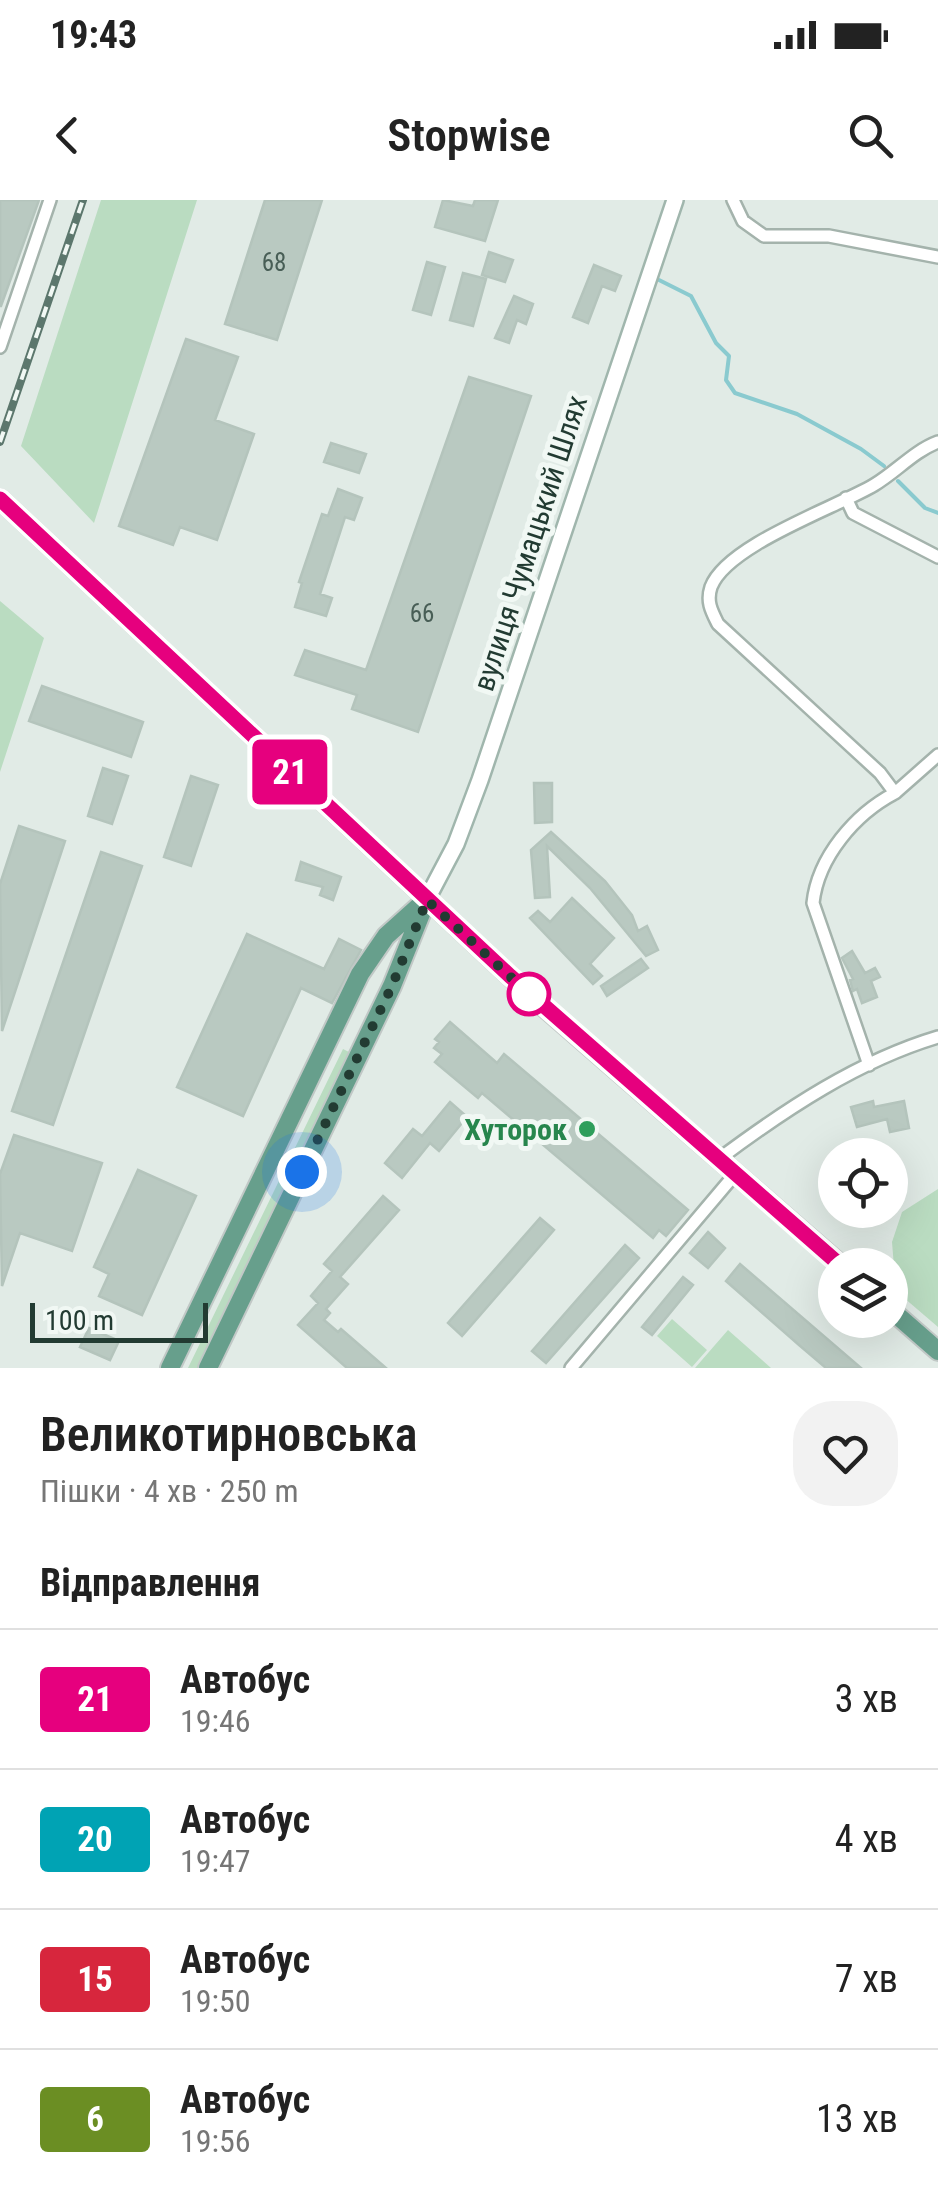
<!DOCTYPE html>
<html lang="uk">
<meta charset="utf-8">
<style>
body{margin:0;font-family:"Roboto Condensed",sans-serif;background:#f2f2f2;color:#222;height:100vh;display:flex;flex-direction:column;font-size:38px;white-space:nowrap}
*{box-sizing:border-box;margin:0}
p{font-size:32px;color:#767676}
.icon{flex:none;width:55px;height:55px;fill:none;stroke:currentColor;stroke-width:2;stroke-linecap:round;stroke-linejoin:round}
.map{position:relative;height:1168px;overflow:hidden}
.drawer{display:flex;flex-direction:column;background:#fff;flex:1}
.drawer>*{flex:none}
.badge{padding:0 20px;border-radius:8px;font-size:35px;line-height:65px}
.buttons{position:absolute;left:818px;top:938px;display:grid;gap:20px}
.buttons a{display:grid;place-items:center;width:90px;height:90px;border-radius:50%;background:#fff;box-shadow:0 10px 40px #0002;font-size:50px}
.scale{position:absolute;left:30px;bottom:25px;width:178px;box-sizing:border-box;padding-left:10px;border:5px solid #223b32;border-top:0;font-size:28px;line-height:35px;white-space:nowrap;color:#223b32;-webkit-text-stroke:8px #f1f8f4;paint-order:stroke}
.you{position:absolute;width:50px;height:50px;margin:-25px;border:8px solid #fff;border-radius:50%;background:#1a73e8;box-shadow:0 0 0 15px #1a73e833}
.map>.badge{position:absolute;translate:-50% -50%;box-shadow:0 0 0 5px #fff}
h2{padding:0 40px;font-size:38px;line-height:90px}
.round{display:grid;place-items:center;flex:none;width:105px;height:105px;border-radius:40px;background:#f2f2f2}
.overview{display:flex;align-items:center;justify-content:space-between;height:170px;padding:0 40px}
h1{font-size:48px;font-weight:600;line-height:75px}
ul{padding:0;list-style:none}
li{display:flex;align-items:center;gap:30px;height:140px;padding:0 40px;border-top:2px solid #e0e0e0}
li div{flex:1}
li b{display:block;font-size:38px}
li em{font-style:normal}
li .badge{min-width:110px;font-weight:700;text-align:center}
.status{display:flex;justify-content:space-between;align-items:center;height:70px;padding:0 50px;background:#fff;direction:ltr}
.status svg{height:28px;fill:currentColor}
header{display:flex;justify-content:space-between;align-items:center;height:130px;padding:0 40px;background:#fff;font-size:45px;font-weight:600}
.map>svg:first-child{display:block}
.green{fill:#badcc1}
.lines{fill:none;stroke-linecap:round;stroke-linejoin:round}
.stream{stroke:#8acacf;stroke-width:4}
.building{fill:#b9c9c1;stroke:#b4c4bc;stroke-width:2.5}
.street-casing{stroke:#a4b3ac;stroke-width:16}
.secondary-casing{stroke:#a0b6ad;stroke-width:20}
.primary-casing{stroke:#c1c8c6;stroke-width:22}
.street{stroke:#fff;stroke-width:11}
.secondary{stroke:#fff;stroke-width:15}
.primary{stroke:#679f8c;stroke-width:18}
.rail-casing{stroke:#5c776d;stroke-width:8}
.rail{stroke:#f1f8f4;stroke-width:4;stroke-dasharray:11;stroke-linecap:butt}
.line-casing{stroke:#fff;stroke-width:22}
.line{stroke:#e6007e;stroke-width:15}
.walk{stroke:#223b32;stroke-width:10;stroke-dasharray:0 18}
.stop-dot{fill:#fff;stroke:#e6007e;stroke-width:5}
.leisure-dot{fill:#2e9e5b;stroke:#f1f8f4;stroke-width:4}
.labels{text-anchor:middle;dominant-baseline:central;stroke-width:10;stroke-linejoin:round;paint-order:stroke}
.number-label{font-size:25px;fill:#485e56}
.street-label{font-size:30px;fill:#223b32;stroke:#f1f8f4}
.leisure-label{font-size:30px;font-weight:bold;fill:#27864d;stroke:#f1f8f4;text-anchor:end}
</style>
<div class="status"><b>19:43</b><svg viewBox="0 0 49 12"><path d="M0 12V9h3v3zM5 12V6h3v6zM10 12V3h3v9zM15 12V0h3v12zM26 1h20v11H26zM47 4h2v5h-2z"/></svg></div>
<header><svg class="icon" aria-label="back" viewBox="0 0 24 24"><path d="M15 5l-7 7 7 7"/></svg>Stopwise<svg class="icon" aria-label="search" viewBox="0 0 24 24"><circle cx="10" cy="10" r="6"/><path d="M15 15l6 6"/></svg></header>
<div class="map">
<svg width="938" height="1168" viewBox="0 0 938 1168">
<rect width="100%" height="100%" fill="#e1ebe6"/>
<!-- green -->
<path class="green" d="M 101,0 L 197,0 L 94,323 L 21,246 Z
M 0,401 L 44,438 L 0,572 Z
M 343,849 L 353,854 L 200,1168 L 188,1168 Z
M 938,989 L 938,1127 L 896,1091 L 892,1042 L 902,1012 Z
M 672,1119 L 707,1150 L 692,1167 L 657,1136 Z
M 728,1130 L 771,1168 L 695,1168 Z"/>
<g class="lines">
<!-- stream -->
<path class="stream" d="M 659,80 L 691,96 L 716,143 L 729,156 L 726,180 L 735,193 L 797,214 L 861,249 L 884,266
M 898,281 L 925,308 L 938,313"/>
</g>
<!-- building -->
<path class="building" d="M 0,0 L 39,0 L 1,106 L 0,106 Z
M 265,0 L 322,0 L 277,140 L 225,124 Z
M 443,0 L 473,6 L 475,0 L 498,0 L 485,41 L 435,27 Z
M 489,52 L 513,60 L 505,82 L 482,75 Z
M 427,62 L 445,67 L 431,115 L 413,110 Z
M 594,65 L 621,76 L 615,91 L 602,86 L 588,123 L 573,117 Z
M 463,73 L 486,79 L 473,126 L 450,120 Z
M 514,96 L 533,104 L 526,124 L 517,120 L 509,143 L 495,138 Z
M 186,139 L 238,157 L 215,220 L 254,234 L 217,340 L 180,327 L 173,345 L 119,326 Z
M 469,177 L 531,196 L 418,532 L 352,509 L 357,495 L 295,475 L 305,450 L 366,470 Z
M 331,243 L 366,254 L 359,273 L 324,262 Z
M 338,289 L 362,298 L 354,320 L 345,317 L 320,394 L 332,398 L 326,416 L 295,407 L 302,383 L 299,382 L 322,314 L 328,316 Z
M 42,486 L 143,522 L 131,557 L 29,521 Z
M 103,568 L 128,576 L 112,624 L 88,616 Z
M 191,576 L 218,585 L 191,666 L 164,657 Z
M 534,583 L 552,583 L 552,622 L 535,623 Z
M 19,626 L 65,641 L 2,831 L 0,684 Z
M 551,632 L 605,681 L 632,715 L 638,731 L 647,726 L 658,750 L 646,756 L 590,688 L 547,646 L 550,697 L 535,698 L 531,650 Z
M 101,652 L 142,666 L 53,925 L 12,911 Z
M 301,662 L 341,677 L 333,700 L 320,695 L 323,687 L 296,680 Z
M 572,698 L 614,738 L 590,764 L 602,776 L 593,784 L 530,718 L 538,711 L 550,722 Z
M 247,734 L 324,769 L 339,739 L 361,750 L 332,803 L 301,788 L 243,916 L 177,887 Z
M 852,751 L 865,773 L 875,768 L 880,777 L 871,781 L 877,797 L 862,803 L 857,789 L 853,791 L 850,780 L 853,779 L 842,758 Z
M 641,759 L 648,768 L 607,796 L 601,786 Z
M 450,822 L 497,863 L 504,854 L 688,1010 L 666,1036 L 659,1030 L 653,1038 L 482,893 L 478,898 L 435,862 L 442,854 L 434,848 L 439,842 L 435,839 Z
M 873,901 L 874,907 L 904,901 L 909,928 L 890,932 L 887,919 L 857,927 L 851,907 Z
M 450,902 L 467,917 L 439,951 L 430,943 L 402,978 L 385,963 L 413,929 L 422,936 Z
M 14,935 L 102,963 L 72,1051 L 20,1033 L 2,1086 L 0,974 Z
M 138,970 L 196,996 L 142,1115 L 99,1096 L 109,1074 L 94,1067 Z
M 383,996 L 399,1010 L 340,1077 L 348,1084 L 326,1109 L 330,1113 L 324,1120 L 338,1132 L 341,1129 L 386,1168 L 347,1168 L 298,1125 L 318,1103 L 311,1096 L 332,1071 L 324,1064 Z
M 540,1018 L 554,1030 L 462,1136 L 448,1123 Z
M 708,1032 L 725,1048 L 708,1068 L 690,1053 Z
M 625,1045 L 639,1058 L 546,1163 L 532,1151 Z
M 740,1064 L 861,1168 L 826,1168 L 799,1145 L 726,1081 Z
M 683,1077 L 693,1085 L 652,1135 L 642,1127 Z
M 89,1128 L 119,1141 L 110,1160 L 80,1147 Z"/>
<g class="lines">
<defs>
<path id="street" d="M 733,0 L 743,21 L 764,36 L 829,36 L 938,57
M 0,147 L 50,0
M 846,298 L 853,313 L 938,357
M 895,593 L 938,555
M 869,865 L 813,703 C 818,657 855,614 895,593 L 880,573 L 718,424 C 712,412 706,402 711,387 C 727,345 835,308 874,285 C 896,272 914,251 938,242
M 719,959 C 786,909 858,861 938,837
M 571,1168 L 736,973"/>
<path id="secondary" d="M 427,699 L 456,644 L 480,580 L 675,0"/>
<path id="primary" d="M 0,299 L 529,794 L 841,1065
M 890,1109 L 938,1151
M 170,1168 L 360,774 L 386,736 L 427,699
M 208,1168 L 392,786 L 425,704"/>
</defs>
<!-- street casing -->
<use href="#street" class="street-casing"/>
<!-- secondary casing -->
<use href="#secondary" class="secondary-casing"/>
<!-- primary casing -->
<use href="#primary" class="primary-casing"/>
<!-- street -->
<use href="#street" class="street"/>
<!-- secondary -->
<use href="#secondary" class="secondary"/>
<!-- primary -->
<use href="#primary" class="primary"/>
<defs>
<path id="rail" d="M 0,242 L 83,0"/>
</defs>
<!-- rail casing -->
<use href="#rail" class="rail-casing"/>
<!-- rail -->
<use href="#rail" class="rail"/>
</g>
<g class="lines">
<defs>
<path id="line" d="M 0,299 L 510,776 L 840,1065"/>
</defs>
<!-- line casing -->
<use href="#line" class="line-casing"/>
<!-- line -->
<use href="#line" class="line"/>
<!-- walk -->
<path class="walk" d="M 302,972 L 392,786 L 427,700 L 529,794"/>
</g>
<!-- markers -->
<circle class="stop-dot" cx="529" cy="794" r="20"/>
<circle class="leisure-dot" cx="587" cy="929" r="10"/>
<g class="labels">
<!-- number labels -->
<g class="number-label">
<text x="274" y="62">68</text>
<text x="422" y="413">66</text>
</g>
<!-- street labels -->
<g class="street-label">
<text transform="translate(530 343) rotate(-72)">вулиця Чумацький Шлях</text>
</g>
<!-- leisure labels -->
<g class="leisure-label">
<text x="567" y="929">Хуторок</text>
</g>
</g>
</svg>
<div class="buttons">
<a><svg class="icon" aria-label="locate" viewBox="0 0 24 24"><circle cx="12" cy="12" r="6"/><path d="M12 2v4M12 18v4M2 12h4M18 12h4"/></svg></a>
<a><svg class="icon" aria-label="layers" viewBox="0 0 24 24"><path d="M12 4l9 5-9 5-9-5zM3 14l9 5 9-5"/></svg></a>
</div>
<div class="scale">100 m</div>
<div class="you" style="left:302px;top:972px"></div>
<b class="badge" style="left:290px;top:572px;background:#e6007e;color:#fff">21</b>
</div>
<section class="drawer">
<div class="overview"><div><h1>Великотирновська</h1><p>Пішки · 4 хв · 250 m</p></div><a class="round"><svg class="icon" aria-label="heart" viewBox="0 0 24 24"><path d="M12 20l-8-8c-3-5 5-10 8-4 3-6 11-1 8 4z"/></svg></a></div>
<h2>Відправлення</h2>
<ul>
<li><span class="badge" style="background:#e6007e;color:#fff">21</span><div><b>Автобус</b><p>19:46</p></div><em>3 хв</em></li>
<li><span class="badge" style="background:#00a3b4;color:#fff">20</span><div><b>Автобус</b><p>19:47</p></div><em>4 хв</em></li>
<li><span class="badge" style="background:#d7263d;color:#fff">15</span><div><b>Автобус</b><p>19:50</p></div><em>7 хв</em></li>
<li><span class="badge" style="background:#6b8e23;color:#fff">6</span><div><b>Автобус</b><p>19:56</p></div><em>13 хв</em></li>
</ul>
</section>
